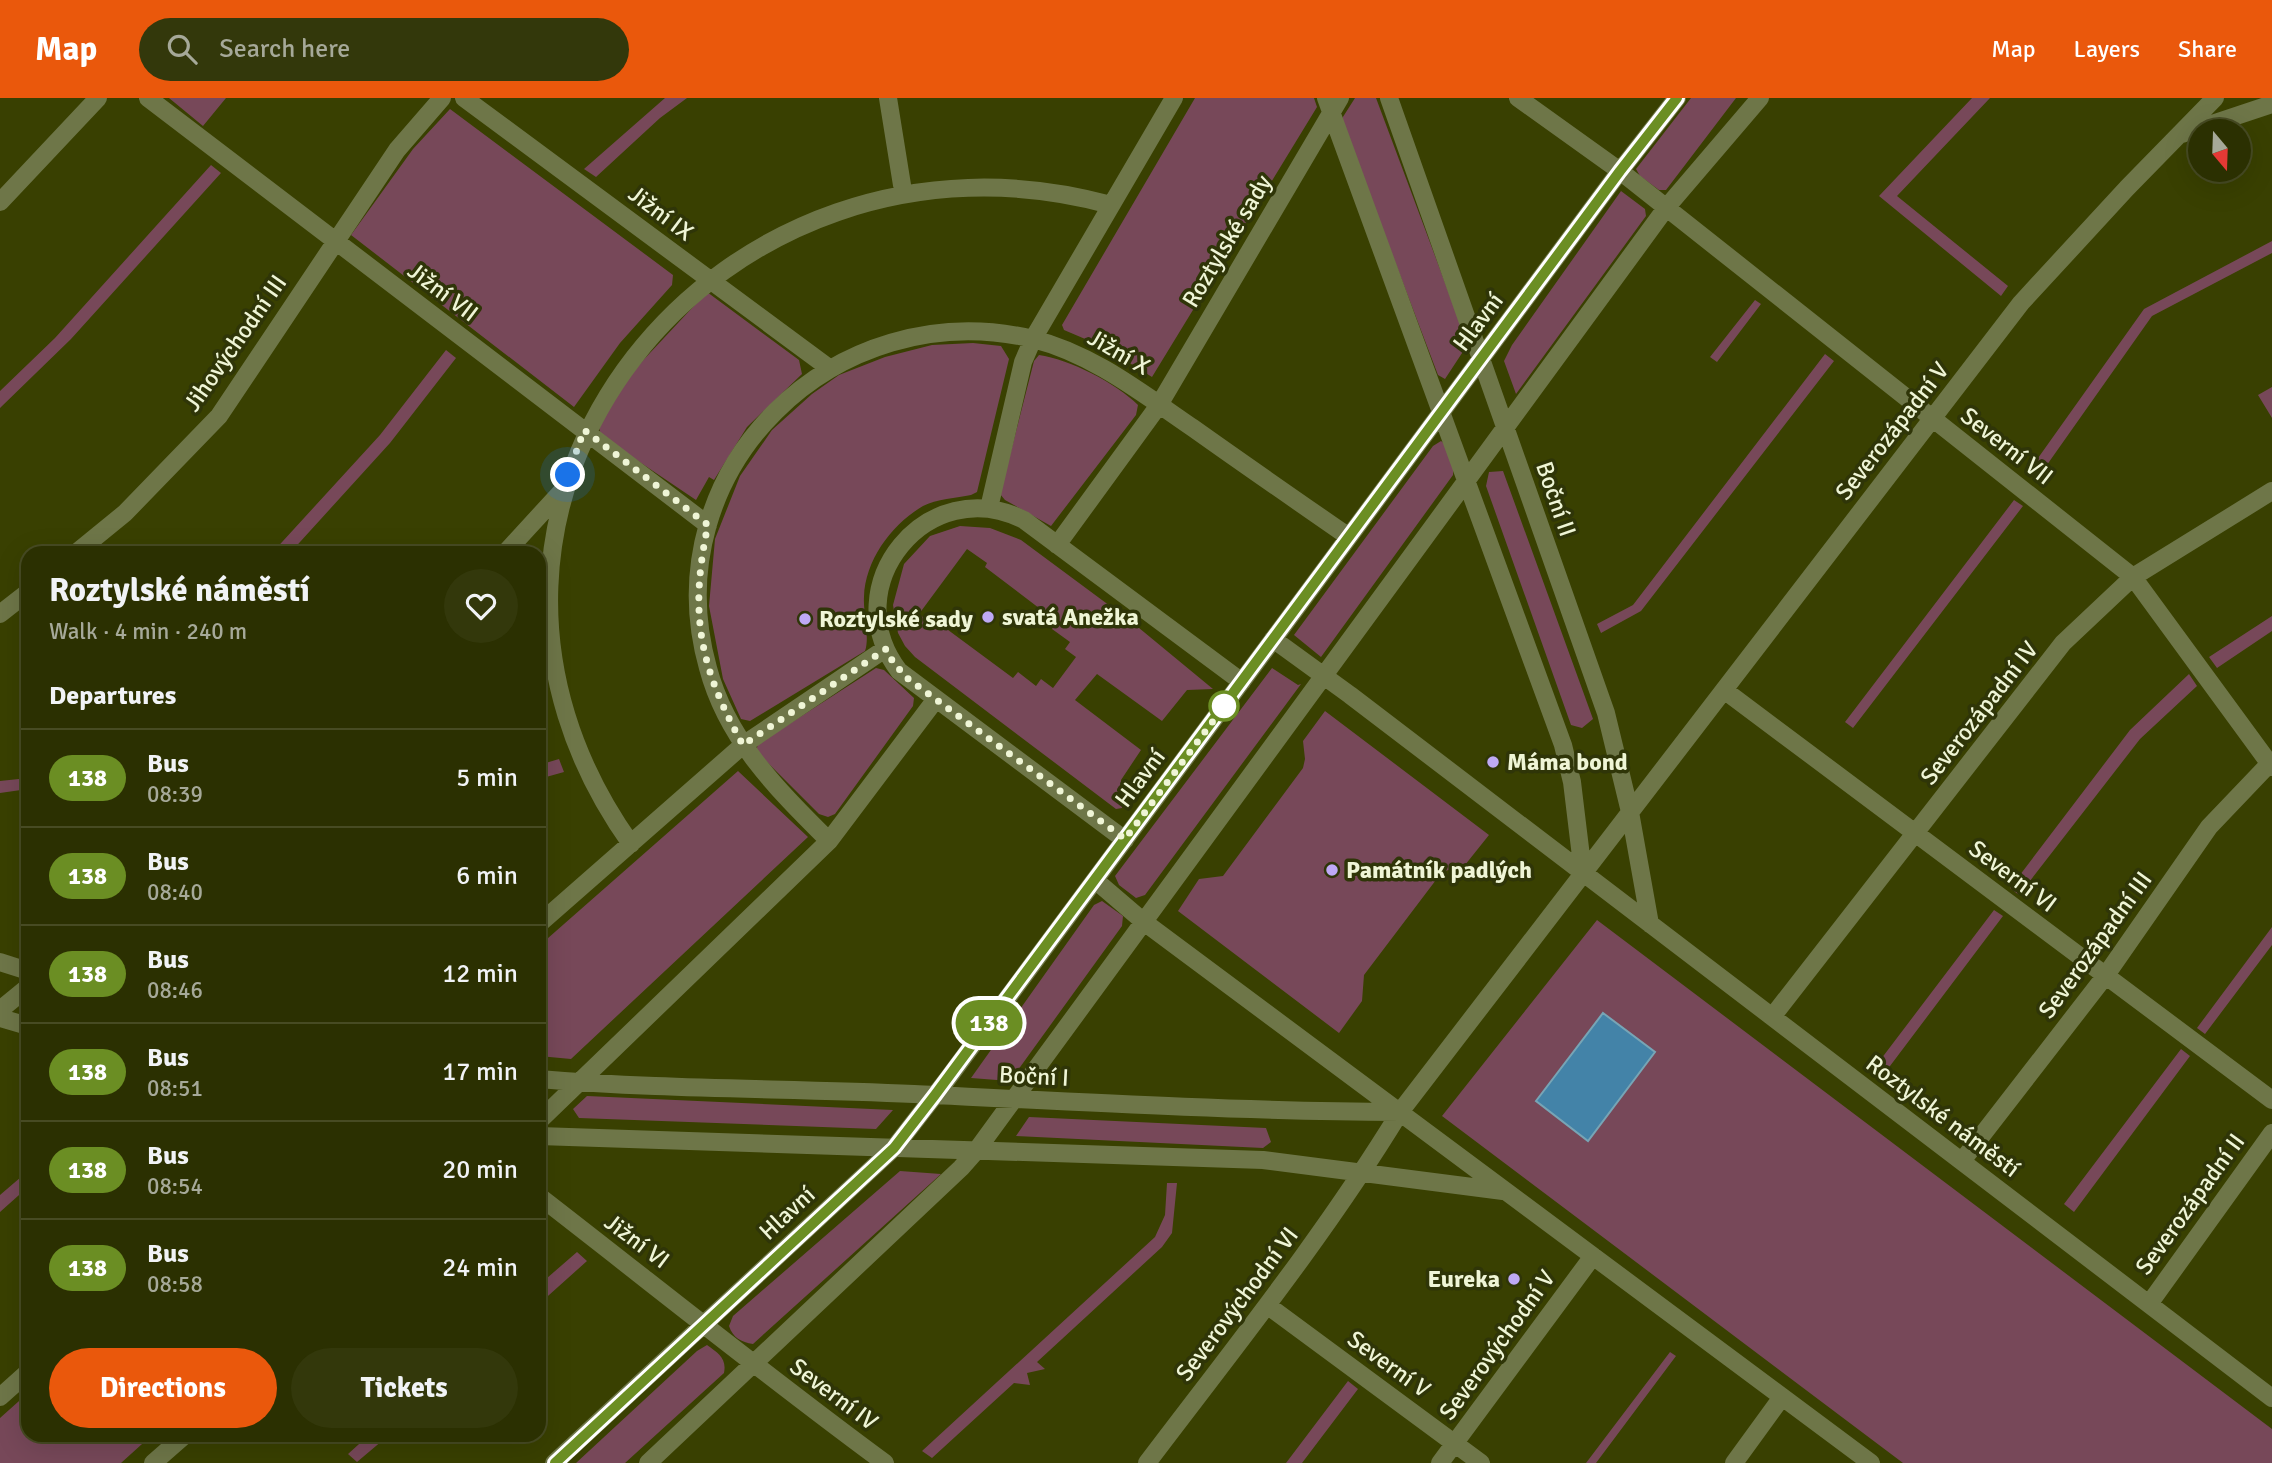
<!DOCTYPE html>
<meta charset="utf-8">
<style>
body{margin:0;font-family:Signika,sans-serif;background:#33380b;color:#f1f3f6;height:100vh;display:flex;flex-direction:column;font-size:26px;white-space:nowrap}
*{box-sizing:border-box;margin:0}
p{font-size:23px;color:#a6a999}
.icon{flex:none;width:38px;height:38px;fill:none;stroke:currentColor;stroke-width:2;stroke-linecap:round;stroke-linejoin:round}
.map{position:relative;flex:1;overflow:hidden}
.drawer{position:absolute;left:21px;top:448px;width:525px;height:896px;display:flex;flex-direction:column;background:#2b3001;border-radius:21px;box-shadow:0 7px 28px #0002,0 0 0 2px #474b23}
.drawer>*{flex:none}
.badge{padding:0 14px;border-radius:23px;font-size:24px;line-height:46px}
.needle{width:46px;rotate:161deg}
.fabs{position:absolute;left:2188px;top:21px;display:grid;gap:14px}
.fabs a{display:grid;place-items:center;width:63px;height:63px;border-radius:50%;background:#2b3001;box-shadow:0 7px 28px #0002,0 0 0 2px #474b23;font-size:35px}
.you{position:absolute;width:35px;height:35px;margin:-18px;border:5px solid #fff;border-radius:50%;background:#1a73e8;box-shadow:0 0 0 10px #1a73e833}
.map>.badge{position:absolute;translate:-50% -50%;box-shadow:0 0 0 4px #fff}
h2{padding:0 28px;font-size:26px;line-height:63px}
.round{display:grid;place-items:center;flex:none;width:74px;height:74px;border-radius:37px;background:#33380b}
.summary{display:flex;align-items:center;justify-content:space-between;height:119px;padding:0 28px}
h1{font-size:33px;font-weight:800;line-height:52px}
.button{display:flex;gap:14px;margin-top:auto;padding:14px 28px}
.button a{flex:1;height:80px;border-radius:42px;background:#ea580c;color:#fff;font-size:28px;font-weight:800;line-height:80px;text-align:center}
.button a+a{background:#33380b;color:#f1f3f6}
ul{padding:0;list-style:none}
li{display:flex;align-items:center;gap:21px;height:98px;padding:0 28px;border-top:2px solid #474b23}
li div{flex:1}
li b{display:block;font-size:26px}
li em{font-style:normal}
li .badge{min-width:77px;font-weight:700;text-align:center}
header{display:flex;align-items:center;gap:42px;box-sizing:border-box;height:98px;padding:0 35px;background:#ea580c;color:#fff}
header strong{font-size:33px}
nav{display:flex;gap:38px;margin-inline-start:auto;font-size:24px}
.search{width:490px;height:63px;background:#33380b;display:flex;align-items:center;gap:18px;box-sizing:border-box;padding:0 24px;border-radius:38px;color:#a6a999;font-size:26px}
.map>svg:first-child{display:block}
.green{fill:#774859;fill-rule:evenodd}
.water{fill:#4383a8;stroke:#77a5b6;stroke-width:2}
.lines{fill:none;stroke-linecap:round;stroke-linejoin:round}
.minor{stroke:#6e7648;stroke-width:18}
.line-casing{stroke:#fff;stroke-width:16}
.line{stroke:#6b8e23;stroke-width:10}
.walk{stroke:#eff5d6;stroke-width:7;stroke-dasharray:0 12.6}
.poi-dot{fill:#bea9f5;stroke:#2f3508;stroke-width:2.5}
.stop-dot{fill:#fff;stroke:#6b8e23;stroke-width:3.5}
.labels{text-anchor:middle;dominant-baseline:central;stroke-width:7;stroke-linejoin:round;paint-order:stroke}
.street-label{font-size:24px;fill:#eff5d6;stroke:#2f3508}
.poi-label{font-size:24px;font-weight:bold;fill:#eff5d6;stroke:#2f3508;text-anchor:start}
</style>
<header>
<strong>Map</strong>
<div class="search"><svg class="icon" aria-label="search" viewBox="0 0 24 24"><circle cx="10" cy="10" r="6"/><path d="M15 15l6 6"/></svg>Search here</div>
<nav><a>Map</a><a>Layers</a><a>Share</a></nav>
</header>
<div class="map">
<svg width="2272" height="1365" viewBox="0 0 2272 1365">
<rect width="100%" height="100%" fill="#394001"/>
<!-- green -->
<path class="green" d="M 169,0 L 226,0 L 203,28 Z
M 665,0 L 687,0 L 660,20 L 596,79 L 584,71 Z
M 1195,0 L 1314,0 L 1317,9 L 1152,279 L 1104,249 L 1064,232 L 1062,227 Z
M 1355,0 L 1376,0 L 1468,246 L 1445,281 L 1438,277 L 1341,22 Z
M 1691,0 L 1736,0 L 1666,92 L 1659,92 L 1640,78 L 1636,71 Z
M 1972,0 L 1990,0 L 1897,98 L 2008,188 L 2001,198 L 1879,98 Z
M 450,11 L 673,177 L 672,187 L 620,245 L 574,309 L 351,137 L 413,51 Z
M 211,67 L 221,75 L 71,241 L 0,310 L 0,293 L 55,240 Z
M 1621,93 L 1645,111 L 1646,118 L 1516,296 L 1504,263 L 1512,247 Z
M 2272,143 L 2272,155 L 2152,218 L 2037,381 L 2028,374 L 2144,211 Z
M 707,194 L 799,262 L 802,276 L 747,329 L 714,382 L 709,379 L 696,402 L 601,338 L 599,329 L 620,287 Z
M 1755,202 L 1761,206 L 1717,264 L 1710,259 Z
M 973,245 L 1001,248 L 1009,261 L 977,394 L 971,397 C 957,400 936,401 923,408 C 892,426 865,462 864,499 C 863,515 870,540 865,553 L 750,623 L 741,621 L 723,581 L 709,508 L 715,441 L 740,378 L 772,332 L 812,296 L 839,277 L 885,259 L 932,247 Z
M 446,252 L 456,260 L 390,345 L 290,455 L 272,455 L 380,337 Z
M 1825,256 L 1834,263 L 1641,513 L 1601,535 L 1597,526 L 1633,507 Z
M 1039,257 C 1069,261 1116,285 1138,307 L 1136,317 L 1051,428 L 1005,402 L 1000,396 L 1034,263 Z
M 2272,289 L 2272,320 L 2258,297 Z
M 1441,343 C 1454,352 1454,363 1453,377 L 1321,559 L 1294,537 L 1433,348 Z
M 1503,373 L 1593,621 L 1582,630 L 1571,627 L 1486,388 L 1489,374 Z
M 2014,402 L 2023,408 L 1853,630 L 1845,624 Z
M 960,428 L 990,430 L 1021,442 L 1133,525 L 1213,591 L 1187,592 L 1162,623 L 1097,576 L 1075,602 L 1141,652 L 1121,682 L 1122,710 L 1116,711 L 915,559 L 905,548 L 898,535 L 893,507 L 904,466 L 930,438 ZM 967,451 L 987,465 L 985,469 L 1056,523 L 1052,531 L 1070,544 L 1065,551 L 1076,559 L 1053,590 L 1041,581 L 1036,588 L 1018,574 L 1013,580 L 940,526 L 937,530 L 919,516 Z
M 2272,518 L 2272,533 L 2217,570 L 2209,559 Z
M 876,570 L 884,572 L 914,600 L 913,608 L 835,716 L 828,719 L 819,716 L 756,653 L 758,646 Z
M 1272,570 L 1298,587 L 1301,586 L 1145,797 L 1136,800 L 1119,787 L 1115,778 Z
M 2189,576 L 2197,588 L 2140,641 L 2019,797 L 2010,790 L 2130,632 Z
M 1325,613 L 1489,737 L 1465,767 L 1442,774 L 1364,877 L 1362,903 L 1339,935 L 1178,813 L 1199,781 L 1223,778 L 1303,670 L 1305,661 L 1303,643 Z
M 559,661 L 564,674 L 539,681 L 539,667 Z
M 738,673 L 808,739 L 571,961 L 539,958 L 539,848 Z
M 28,680 L 28,691 L 0,695 L 0,683 Z
M 1102,803 L 1123,818 L 1122,828 L 1010,983 L 971,980 L 1094,807 Z
M 1994,812 L 2003,818 L 1887,972 L 1878,965 Z
M 1597,822 L 2272,1331 L 2272,1365 L 1903,1365 L 1442,1018 Z
M 2272,829 L 2272,847 L 2205,936 L 2197,930 Z
M 2181,951 L 2190,958 L 2074,1114 L 2064,1106 Z
M 587,998 L 893,1012 L 876,1031 L 579,1020 L 573,1011 Z
M 1029,1019 L 1266,1030 L 1271,1044 L 1263,1050 L 1016,1038 Z
M 28,1073 L 28,1089 L 0,1114 L 0,1097 Z
M 900,1073 L 941,1076 L 753,1246 C 741,1244 733,1240 729,1228 L 733,1218 Z
M 1167,1085 L 1177,1085 L 1172,1135 L 1162,1149 L 1037,1264 L 1045,1271 L 1027,1275 L 1030,1287 L 1014,1285 L 932,1360 L 922,1353 L 1155,1139 L 1165,1117 Z
M 577,1154 L 587,1163 L 539,1206 L 539,1187 Z
M 707,1247 C 718,1255 727,1260 724,1275 L 625,1365 L 576,1365 L 697,1253 Z
M 1670,1254 L 1676,1258 L 1596,1365 L 1586,1365 Z
M 1348,1283 L 1358,1291 L 1302,1365 L 1286,1365 Z
M 28,1295 L 28,1337 L 152,1337 L 121,1365 L 0,1365 L 0,1320 Z
M 369,1337 L 389,1337 L 357,1364 L 348,1356 Z"/>
<!-- water -->
<path class="water" d="M 1603,915 L 1655,954 L 1588,1043 L 1536,1003 Z"/>
<g class="lines">
<!-- minor -->
<path class="minor" d="M 148,0 L 708,427
M 464,0 L 829,270
M 888,0 L 902,87
M 1326,0 L 1563,647 L 1572,684 L 1583,775
M 1389,0 L 1606,615 L 1630,714 L 1650,826
M 1518,0 L 1620,73 L 2133,479 L 2272,669
M 2182,36 L 2272,6
M 0,104 L 98,0
M 989,410 L 1023,264 L 1033,241 L 1174,0
M 1057,447 L 1159,307 L 1340,0
M 76,455 L 125,415 L 219,318 L 397,52 L 442,0
M 505,455 L 561,394
M 0,516 L 28,494
M 1273,541 L 1350,597 L 2272,1300
M 1724,592 L 2272,1002
M 1125,742 L 899,573 C 834,488 928,373 1024,422 L 1242,584
M 829,743 C 778,692 727,642 708,570 C 652,371 836,194 1033,241 C 1093,256 1143,296 1193,330 C 1245,367 1297,403 1349,439
M 631,746 C 390,408 720,0 1111,107
M 1095,782 L 1144,824 L 1871,1365
M 539,826 L 743,647 L 885,551
M 0,864 L 28,873
M 0,912 L 28,889
M 1772,919 L 2063,545 L 2133,479 L 2272,393
M 0,920 L 28,928
M 539,981 C 664,992 789,990 914,996 C 1076,1004 1238,1013 1400,1014
M 539,1023 L 829,743 L 936,601
M 539,1038 L 1263,1062 L 1503,1093
M 1962,1063 L 2106,877 L 2209,729 L 2272,663
M 539,1098 C 654,1187 768,1279 885,1365
M 2149,1206 L 2272,1035
M 1267,1207 L 1481,1365
M 0,1299 L 28,1274
M 153,1365 L 185,1337
M 554,1365 L 894,1050 L 946,983 L 1620,73 L 1677,0
M 648,1365 L 961,1070 L 976,1053 L 1666,110 L 1760,0
M 1147,1365 C 1234,1250 1325,1137 1400,1014 L 2021,205 L 2127,90 L 2215,0
M 1440,1365 L 1593,1158
M 1734,1365 L 1782,1299"/>
</g>
<g class="lines">
<defs>
<path id="line" d="M 555,1365 L 894,1050 L 935,997 L 1620,73 L 1677,0"/>
</defs>
<!-- line casing -->
<use href="#line" class="line-casing"/>
<!-- line -->
<use href="#line" class="line"/>
<!-- walk -->
<path class="walk" d="M 568,377 L 584,332 L 708,427 C 689,515 699,568 743,647 L 886,551 L 893,564 L 907,580 L 1125,741 L 1225,607 L 1224,608"/>
</g>
<!-- markers -->
<g class="poi-dot">
<circle cx="988" cy="519" r="7"/>
<circle cx="805" cy="521" r="7"/>
<circle cx="1493" cy="664" r="7"/>
<circle cx="1332" cy="772" r="7"/>
<circle cx="1514" cy="1181" r="7"/>
</g>
<circle class="stop-dot" cx="1224" cy="608" r="14"/>
<g class="labels">
<!-- street labels -->
<g class="street-label">
<text transform="translate(661 115) rotate(37)">Jižní IX</text>
<text transform="translate(1227 143) rotate(-59)">Roztylské sady</text>
<text transform="translate(443 194) rotate(37)">Jižní VII</text>
<text transform="translate(1478 224) rotate(-53)">Hlavní</text>
<text transform="translate(235 245) rotate(-55)">Jihovýchodní III</text>
<text transform="translate(1119 254) rotate(30)">Jižní X</text>
<text transform="translate(1892 333) rotate(-52)">Severozápadní V</text>
<text transform="translate(2007 348) rotate(38)">Severní VII</text>
<text transform="translate(1556 401) rotate(71)">Boční II</text>
<text transform="translate(1979 615) rotate(-52)">Severozápadní IV</text>
<text transform="translate(1140 680) rotate(-53)">Hlavní</text>
<text transform="translate(2013 778) rotate(37)">Severní VI</text>
<text transform="translate(2095 847) rotate(-54)">Severozápadní III</text>
<text transform="translate(1034 978) rotate(3)">Boční I</text>
<text transform="translate(1943 1018) rotate(37)">Roztylské náměstí</text>
<text transform="translate(2190 1106) rotate(-54)">Severozápadní II</text>
<text transform="translate(787 1115) rotate(-43)">Hlavní</text>
<text transform="translate(637 1143) rotate(37)">Jižní VI</text>
<text transform="translate(1237 1206) rotate(-53)">Severovýchodní VI</text>
<text transform="translate(1497 1247) rotate(-54)">Severovýchodní V</text>
<text transform="translate(1389 1266) rotate(36)">Severní V</text>
<text transform="translate(834 1296) rotate(37)">Severní IV</text>
</g>
<!-- poi labels -->
<g class="poi-label">
<text x="1002" y="519">svatá Anežka</text>
<text x="819" y="521">Roztylské sady</text>
<text x="1507" y="664">Máma bond</text>
<text x="1346" y="772">Památník padlých</text>
<text x="1500" y="1181" text-anchor="end">Eureka</text>
</g>
</g>
</svg>
<div class="fabs">
<a><svg class="needle" viewBox="-14 -14 28 28"><path d="M0-13l5 13h-10z" fill="#e53935"/><path d="M0 13l5-13h-10z" fill="#a6a999"/></svg></a>
</div>
<div class="you" style="left:568px;top:377px"></div>
<b class="badge" style="left:989px;top:925px;background:#6b8e23;color:#fff">138</b>
<section class="drawer">
<div class="summary"><div><h1>Roztylské náměstí</h1><p>Walk · 4 min · 240 m</p></div><a class="round"><svg class="icon" aria-label="heart" viewBox="0 0 24 24"><path d="M12 20l-8-8c-3-5 5-10 8-4 3-6 11-1 8 4z"/></svg></a></div>
<h2>Departures</h2>
<ul>
<li><span class="badge" style="background:#6b8e23;color:#fff">138</span><div><b>Bus</b><p>08:39</p></div><em>5 min</em></li>
<li><span class="badge" style="background:#6b8e23;color:#fff">138</span><div><b>Bus</b><p>08:40</p></div><em>6 min</em></li>
<li><span class="badge" style="background:#6b8e23;color:#fff">138</span><div><b>Bus</b><p>08:46</p></div><em>12 min</em></li>
<li><span class="badge" style="background:#6b8e23;color:#fff">138</span><div><b>Bus</b><p>08:51</p></div><em>17 min</em></li>
<li><span class="badge" style="background:#6b8e23;color:#fff">138</span><div><b>Bus</b><p>08:54</p></div><em>20 min</em></li>
<li><span class="badge" style="background:#6b8e23;color:#fff">138</span><div><b>Bus</b><p>08:58</p></div><em>24 min</em></li>
</ul>
<div class="button"><a>Directions</a><a>Tickets</a></div>
</section>
</div>
